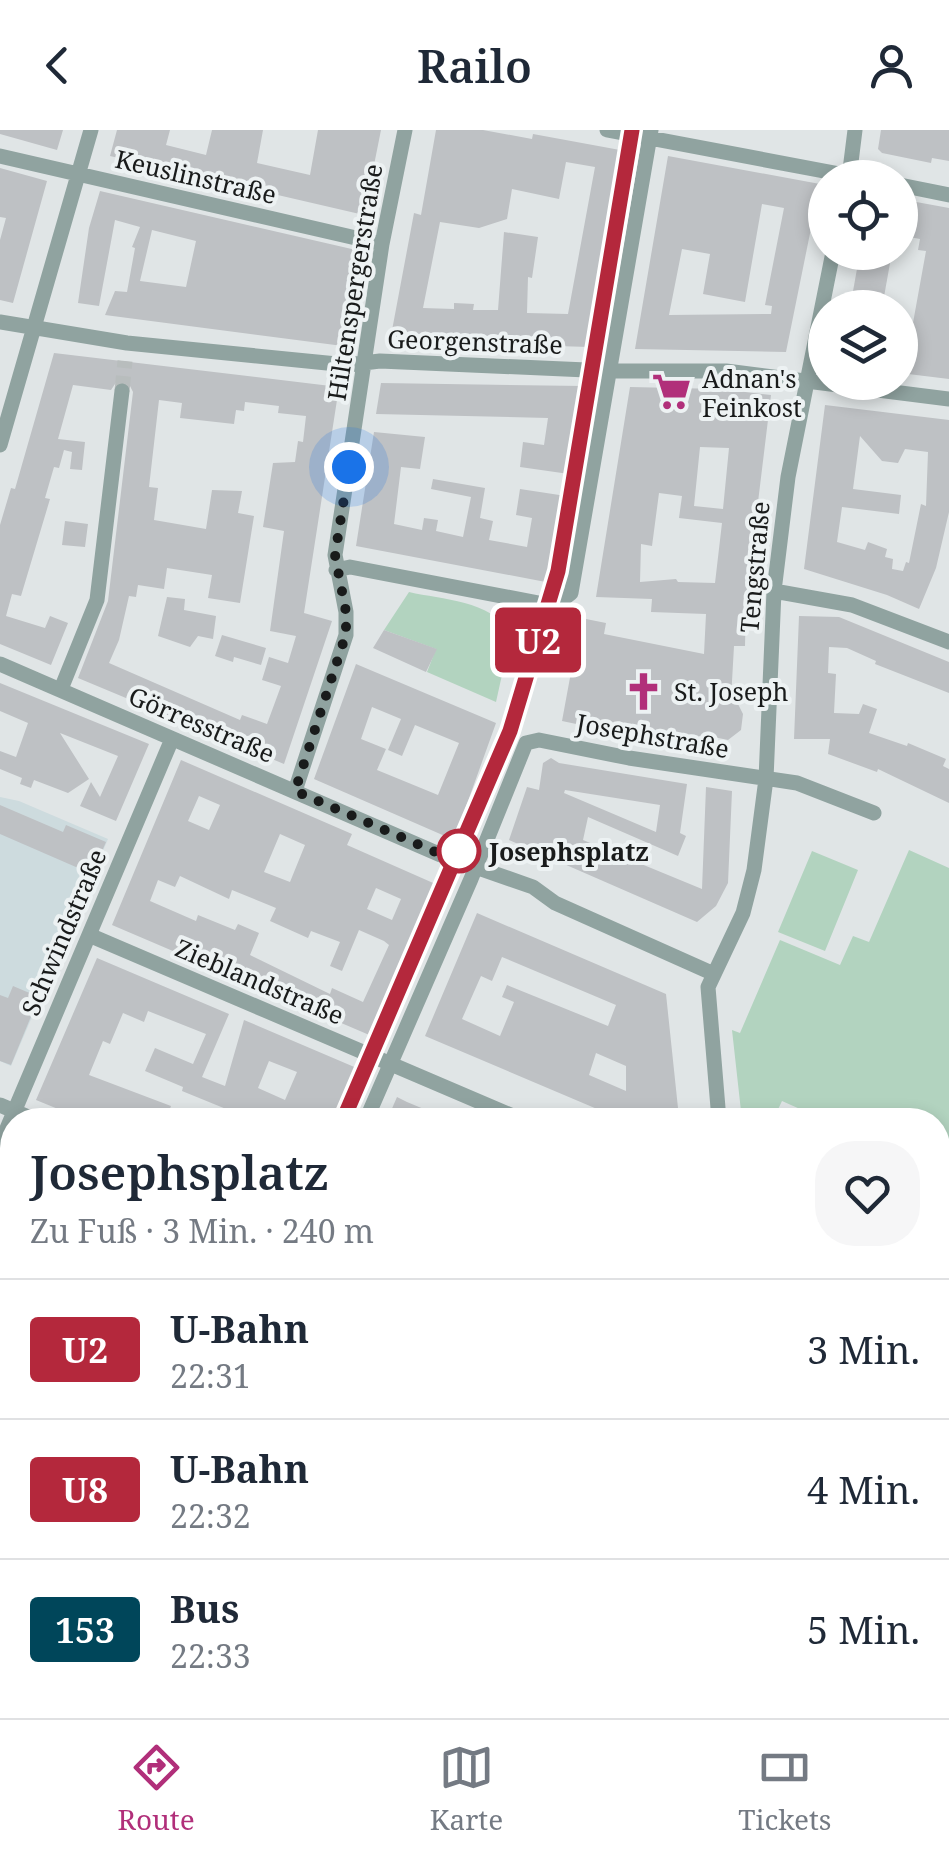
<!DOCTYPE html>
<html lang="de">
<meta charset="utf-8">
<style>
body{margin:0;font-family:"Noto Serif",serif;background:#f6f6f7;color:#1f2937;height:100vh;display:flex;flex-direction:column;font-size:38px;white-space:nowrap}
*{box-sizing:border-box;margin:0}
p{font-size:32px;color:#747a83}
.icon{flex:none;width:55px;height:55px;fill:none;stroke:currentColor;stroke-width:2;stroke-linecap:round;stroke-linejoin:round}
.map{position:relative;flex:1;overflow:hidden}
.details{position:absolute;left:0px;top:978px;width:950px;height:612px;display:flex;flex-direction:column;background:#fff;border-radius:40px 40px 0 0;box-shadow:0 5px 15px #0003}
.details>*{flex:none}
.badge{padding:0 20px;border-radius:8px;font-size:35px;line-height:65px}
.controls{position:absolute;left:808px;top:30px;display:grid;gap:20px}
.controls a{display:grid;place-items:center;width:110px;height:110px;border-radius:50%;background:#fff;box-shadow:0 5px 15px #0003;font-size:50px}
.you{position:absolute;width:50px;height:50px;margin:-25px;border:8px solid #fff;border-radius:50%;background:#1a73e8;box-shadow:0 0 0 15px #1a73e833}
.map>.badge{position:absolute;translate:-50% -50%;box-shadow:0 0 0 5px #fff}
.round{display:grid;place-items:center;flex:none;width:105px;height:105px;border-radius:40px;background:#f6f6f7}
.overview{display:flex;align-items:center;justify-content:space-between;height:170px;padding:0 30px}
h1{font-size:48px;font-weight:600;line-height:75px}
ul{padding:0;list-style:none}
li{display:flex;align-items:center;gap:30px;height:140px;padding:0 30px;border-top:2px solid #e0e1e3}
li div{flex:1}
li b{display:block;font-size:38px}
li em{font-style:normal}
li .badge{min-width:110px;font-weight:700;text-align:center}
header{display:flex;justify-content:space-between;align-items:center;height:130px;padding:0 30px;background:#fff;font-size:45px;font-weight:600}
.dock{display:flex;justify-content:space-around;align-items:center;height:140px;border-top:2px solid #e0e1e3;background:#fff;font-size:28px;color:#747a83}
.dock a{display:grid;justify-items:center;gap:5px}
.dock .selected{color:#b12f7a}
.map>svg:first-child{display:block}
.built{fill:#cddbde}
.green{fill:#b2d3bf}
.building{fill:#bec1c4;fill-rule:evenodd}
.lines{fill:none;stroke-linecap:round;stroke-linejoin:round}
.minor-tunnel{stroke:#b8bdbd;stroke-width:15;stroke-dasharray:15 8;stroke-linecap:butt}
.minor{stroke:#90a3a0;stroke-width:15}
.secondary{stroke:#688480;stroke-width:20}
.line-casing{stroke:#fff;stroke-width:22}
.line{stroke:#b4283c;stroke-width:15}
.walk{stroke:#191b1b;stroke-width:10;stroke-dasharray:0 18}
.stop-dot{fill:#fff;stroke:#b4283c;stroke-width:5}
.labels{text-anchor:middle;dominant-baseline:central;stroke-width:8;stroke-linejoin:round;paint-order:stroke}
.street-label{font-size:25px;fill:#191b1b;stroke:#edf2f3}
.poi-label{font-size:25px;fill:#191b1b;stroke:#edf2f3;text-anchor:start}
.stop-label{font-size:25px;font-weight:bold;fill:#191b1b;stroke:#edf2f3;text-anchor:start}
</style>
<header><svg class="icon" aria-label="back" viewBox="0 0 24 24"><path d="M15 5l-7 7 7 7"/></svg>Railo<svg class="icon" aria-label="person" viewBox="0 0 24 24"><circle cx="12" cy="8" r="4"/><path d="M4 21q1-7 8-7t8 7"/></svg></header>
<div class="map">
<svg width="949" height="1588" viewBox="0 0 949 1588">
<rect width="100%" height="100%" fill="#e0e5e6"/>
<!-- built -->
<path class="built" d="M 0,667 L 19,671 L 108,709 L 11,936 L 0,931 Z"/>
<!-- green -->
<path class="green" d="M 409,462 C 443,470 492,470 511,504 L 496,572 L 427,542 L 436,519 L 384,500 Z
M 909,720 L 949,738 L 949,1153 L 938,1148 L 938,990 L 795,990 L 800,979 L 782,971 L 773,990 L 742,990 L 732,900 L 740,903 L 780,810 L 840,835 L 853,806 L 869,812 Z
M 812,721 L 858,740 L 825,821 L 778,802 Z"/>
<!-- building -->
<path class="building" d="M 0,0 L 63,0 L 57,20 L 0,4 Z
M 117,0 L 170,0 L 166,15 L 206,25 L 212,0 L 263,0 L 257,33 L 310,45 L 318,0 L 381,0 L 364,85 L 110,26 Z
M 436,0 L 483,0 L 532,9 L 533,4 L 620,20 L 589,217 L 390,211 L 414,83 L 421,85 ZM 566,32 L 595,37 L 568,184 L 527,183 L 528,147 L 532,148 L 538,107 L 504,102 L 498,180 L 473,180 L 474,174 L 454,173 L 454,179 L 423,178 L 440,92 L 479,98 L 507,89 L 512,59 L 559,69 Z
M 881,0 L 949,0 L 949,31 L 932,28 L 931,33 L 882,23 L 878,19 Z
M 668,26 L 820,54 L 786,222 L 635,219 ZM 762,74 L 784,78 L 765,175 L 772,176 L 771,184 L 669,185 L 682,119 L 710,124 L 703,164 L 745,172 Z
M 0,38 L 47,51 L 13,173 L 0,170 L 0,110 L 6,88 L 0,87 Z
M 100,61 L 356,120 L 343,216 L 105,185 L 115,161 L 127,162 L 135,118 L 132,117 L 140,97 L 115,90 L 99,176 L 78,173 L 89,98 ZM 152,100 L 196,111 L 186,157 L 140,151 Z
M 900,69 L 949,78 L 949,249 L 900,243 L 900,214 L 909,215 L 926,121 L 918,120 L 920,109 L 904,106 L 905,101 L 900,100 Z
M 860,122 L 892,122 L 882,178 L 850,178 Z
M 54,223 L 339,257 L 304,483 L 332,491 L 284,634 L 78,548 L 108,471 L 133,262 L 128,252 L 117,251 L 111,260 L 73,255 L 58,309 L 85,312 L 82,340 L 70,339 L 72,322 L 64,320 L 59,338 L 54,337 L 45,368 L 50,369 L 21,466 L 12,464 L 6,486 L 45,498 L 50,486 L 68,493 L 51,535 L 0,514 L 0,395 L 11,358 L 15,359 ZM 159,270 L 182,273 L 180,288 L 234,294 L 236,280 L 244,281 L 245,272 L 279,276 L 278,283 L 306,286 L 303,312 L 298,311 L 295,332 L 273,333 L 263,397 L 284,401 L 270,501 L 296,506 L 288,533 L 269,527 L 262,550 L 281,556 L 267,594 L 242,585 L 240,590 L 109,533 L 119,510 L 129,466 L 136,467 L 138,455 L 164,459 L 167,438 L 212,445 L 208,468 L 240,473 L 254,386 L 238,383 L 242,361 L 212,360 L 206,399 L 154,390 L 158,358 L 149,357 Z
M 381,253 L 583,256 L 569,344 L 520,337 L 523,312 L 544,315 L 548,288 L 376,284 Z
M 630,257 L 720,259 L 771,265 L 746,471 L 745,516 L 734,516 L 731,569 L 736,570 L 743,584 L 741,600 L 728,610 L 709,606 L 707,616 L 691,618 L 562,591 L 581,488 L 606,493 L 604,504 L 704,524 L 706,484 L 651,482 L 652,469 L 596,467 ZM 700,317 L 729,318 L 723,379 L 694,376 ZM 659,363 L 682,366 L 679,388 L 722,393 L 715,453 L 678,452 L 676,449 L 640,452 L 641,414 L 652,416 Z
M 825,275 L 949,290 L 949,382 L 936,438 L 919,479 L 887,465 L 804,439 ZM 860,306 L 882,331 L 898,333 L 905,319 L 928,322 L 926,376 L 921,374 L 909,433 L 906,432 L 903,441 L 892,439 L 893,429 L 885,427 L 887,419 L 868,412 L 865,420 L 837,412 L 842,377 L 899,384 L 901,365 L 853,359 Z
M 374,302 L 425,307 L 420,339 L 401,337 L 394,394 L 422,400 L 424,388 L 438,390 L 436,401 L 463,407 L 471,367 L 431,359 L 433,349 L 485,358 L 480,388 L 493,391 L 489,410 L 527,417 L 532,388 L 516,385 L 520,359 L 566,366 L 551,453 L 356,416 Z
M 65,391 L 88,394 L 85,417 L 62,415 Z
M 167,467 L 185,469 L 184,480 L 216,486 L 213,509 L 198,506 L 190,517 L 158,506 Z
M 799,486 L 839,487 L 949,532 L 949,563 L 875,534 L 876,531 L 847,518 L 829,517 L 828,543 L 836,544 L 834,583 L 859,584 L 863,574 L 877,579 L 869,603 L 907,616 L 908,613 L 946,629 L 943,636 L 949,639 L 949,673 L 878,639 L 877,642 L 828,624 L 830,609 L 794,609 Z
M 384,500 L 437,519 L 426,542 L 373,518 Z
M 222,505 L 266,518 L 261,535 L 234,527 L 233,532 L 215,526 Z
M 356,534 L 496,593 L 454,710 L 314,649 ZM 372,577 L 401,589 L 388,620 L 402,626 L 415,595 L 459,613 L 438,665 L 377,640 L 386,619 L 361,609 Z
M 0,553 L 149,614 L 116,691 L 80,676 L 91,652 L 100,667 L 118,626 L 60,603 L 89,649 L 68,663 L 34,650 L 31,658 L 20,654 L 22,648 L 0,639 L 0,621 L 16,627 L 28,593 L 0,581 Z
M 551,628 L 559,633 L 687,654 L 680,703 L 686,706 L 678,726 L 588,687 L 583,710 L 702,759 L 706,657 L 732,661 L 728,753 L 716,776 L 697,792 L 509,710 L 527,657 L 539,660 L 543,633 ZM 565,660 L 660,675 L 656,702 L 564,663 Z
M 181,630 L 352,704 L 347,715 L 440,756 L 374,907 L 112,795 ZM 199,666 L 220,675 L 209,700 L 188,691 ZM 280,704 L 305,715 L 290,752 L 264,742 ZM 180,746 L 229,769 L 232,760 L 276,778 L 270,791 L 308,808 L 311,801 L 340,812 L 330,836 L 342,841 L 359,800 L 384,811 L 389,815 L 363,872 L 332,858 L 330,864 L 250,825 L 259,803 L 238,794 L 235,800 L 198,785 L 196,791 L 150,771 L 158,750 L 175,757 ZM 376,758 L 401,769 L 392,790 L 367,779 Z
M 0,675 L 63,702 L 66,695 L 106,712 L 92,744 L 0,704 Z
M 477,783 L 666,864 L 678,978 L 652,990 L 623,990 L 425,906 ZM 502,827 L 616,875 L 608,896 L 507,855 L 502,867 L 514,872 L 500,906 L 462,889 L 481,846 L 492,851 ZM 596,923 L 626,936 L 626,961 L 589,945 Z
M 97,828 L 229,884 L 202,947 L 225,956 L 244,890 L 359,939 L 337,990 L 315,990 L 295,982 L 292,990 L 278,984 L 275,990 L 253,990 L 182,961 L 183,957 L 145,941 L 155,918 L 193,934 L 206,904 L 148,881 L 144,892 L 123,883 L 110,914 L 103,911 L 89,945 L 171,976 L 166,990 L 85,990 L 36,970 ZM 269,931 L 297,942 L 285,970 L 258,958 Z
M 13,856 L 39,867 L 11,935 L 0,931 L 0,865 L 8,868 Z
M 397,967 L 407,972 L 450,990 L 387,990 Z
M 12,1025 L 12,1099 L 4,1119 L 12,1123 L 12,1128 L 0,1157 L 0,1054 Z
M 938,1213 L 949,1218 L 949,1266 L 938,1261 Z
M 938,1302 L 949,1307 L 949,1355 L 938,1350 Z
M 12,1328 L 12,1396 L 1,1423 L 12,1428 L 12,1563 L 0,1558 L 0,1357 Z"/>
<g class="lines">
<!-- minor-tunnel -->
<path class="minor-tunnel" d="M 122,261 L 125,231"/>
<!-- minor -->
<path class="minor" d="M 607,0 L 861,48
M 0,26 L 382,114
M 849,48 L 855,0
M 900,55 L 949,65
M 0,192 L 127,213 L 347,235 L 380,231 L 609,241 L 726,241 L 949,269
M 0,315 L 91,0
M 336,440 L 350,437 L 544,474 L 558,473 L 571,463 L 651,0
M 774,461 L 852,475 L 949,512
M 0,534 L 441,725 L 533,757 L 555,773 L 714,844
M 61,559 L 97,470 L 122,261
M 295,661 L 346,505 L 346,482 L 335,425 L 382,114 L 405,0
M 89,805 L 522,990
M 0,975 L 35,990
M 366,990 L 471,749 L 526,613 L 539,610 L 629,628 L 797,653 L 874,683
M 719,990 L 708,857 L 743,783 L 754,740 L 766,649 L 774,461 L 788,347 L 833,122
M 0,1015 L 172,609
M 938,1170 L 949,1175
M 0,1263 L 12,1268
M 938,1373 L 949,1378
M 755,1578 L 779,1588
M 107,1588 L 111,1578
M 343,1588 L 348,1578
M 597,1588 L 602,1578"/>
<!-- secondary -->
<path class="secondary" d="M 0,1576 L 30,1588"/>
</g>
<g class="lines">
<defs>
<path id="line" d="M 343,990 L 510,601 L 558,441 L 632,0"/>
</defs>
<!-- line casing -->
<use href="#line" class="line-casing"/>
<!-- line -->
<use href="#line" class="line"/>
<!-- walk -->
<path class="walk" d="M 349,337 L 335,425 L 346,482 L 346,504 L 295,661 L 454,730 L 459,721"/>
</g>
<!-- icons -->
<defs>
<symbol id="supermarket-bare" viewBox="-9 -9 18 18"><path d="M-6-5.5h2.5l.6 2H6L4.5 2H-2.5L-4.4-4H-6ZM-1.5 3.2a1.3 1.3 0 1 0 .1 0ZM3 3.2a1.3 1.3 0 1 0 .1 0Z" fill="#b12f7a" stroke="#edf2f3" stroke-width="2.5" paint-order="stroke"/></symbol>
<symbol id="church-bare" viewBox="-9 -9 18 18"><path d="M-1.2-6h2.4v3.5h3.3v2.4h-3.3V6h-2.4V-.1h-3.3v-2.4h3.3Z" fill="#b12f7a" stroke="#edf2f3" stroke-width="2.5" paint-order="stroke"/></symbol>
</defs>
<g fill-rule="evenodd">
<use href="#supermarket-bare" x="644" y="234" width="55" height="55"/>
<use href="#church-bare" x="616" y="534" width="55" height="55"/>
</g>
<!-- markers -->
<circle class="stop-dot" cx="459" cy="721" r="20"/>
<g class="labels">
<!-- street labels -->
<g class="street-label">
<text transform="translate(196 46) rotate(13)">Keuslinstraße</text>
<text transform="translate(354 152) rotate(-81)">Hiltenspergerstraße</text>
<text transform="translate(475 211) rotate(2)">Georgenstraße</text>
<text transform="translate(754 437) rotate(-85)">Tengstraße</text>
<text transform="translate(202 594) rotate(23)">Görresstraße</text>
<text transform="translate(653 605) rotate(10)">Josephstraße</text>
<text transform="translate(63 802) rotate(-67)">Schwindstraße</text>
<text transform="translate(260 851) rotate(23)">Zieblandstraße</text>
</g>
<!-- poi labels -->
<g class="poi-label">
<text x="702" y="248">Adnan's<tspan x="702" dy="29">Feinkost</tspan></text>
<text x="674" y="561">St. Joseph</text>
</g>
<!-- stop labels -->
<g class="stop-label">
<text x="489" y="721">Josephsplatz</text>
</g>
</g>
</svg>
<div class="controls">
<a><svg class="icon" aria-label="locate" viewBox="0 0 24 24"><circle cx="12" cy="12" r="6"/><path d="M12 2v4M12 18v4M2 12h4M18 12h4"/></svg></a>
<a><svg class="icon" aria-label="layers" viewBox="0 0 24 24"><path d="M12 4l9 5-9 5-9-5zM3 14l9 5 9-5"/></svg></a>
</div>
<div class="you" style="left:349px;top:337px"></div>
<b class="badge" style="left:538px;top:510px;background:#b4283c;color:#fff">U2</b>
<section class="details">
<div class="overview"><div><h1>Josephsplatz</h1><p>Zu Fuß · 3 Min. · 240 m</p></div><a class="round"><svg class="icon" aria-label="heart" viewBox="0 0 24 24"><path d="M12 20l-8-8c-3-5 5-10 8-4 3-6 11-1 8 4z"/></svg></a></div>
<ul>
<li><span class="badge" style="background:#b4283c;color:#fff">U2</span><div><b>U-Bahn</b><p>22:31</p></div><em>3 Min.</em></li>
<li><span class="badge" style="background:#b4283c;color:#fff">U8</span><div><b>U-Bahn</b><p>22:32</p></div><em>4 Min.</em></li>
<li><span class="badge" style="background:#00465a;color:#fff">153</span><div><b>Bus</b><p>22:33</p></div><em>5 Min.</em></li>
</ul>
</section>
</div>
<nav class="dock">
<a class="selected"><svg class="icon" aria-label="directions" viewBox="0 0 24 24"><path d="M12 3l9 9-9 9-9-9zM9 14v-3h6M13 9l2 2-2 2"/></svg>Route</a>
<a><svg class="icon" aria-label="map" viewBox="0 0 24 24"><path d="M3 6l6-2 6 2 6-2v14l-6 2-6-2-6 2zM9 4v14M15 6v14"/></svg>Karte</a>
<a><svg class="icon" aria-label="tickets" viewBox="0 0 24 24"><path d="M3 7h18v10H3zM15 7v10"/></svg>Tickets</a>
</nav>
